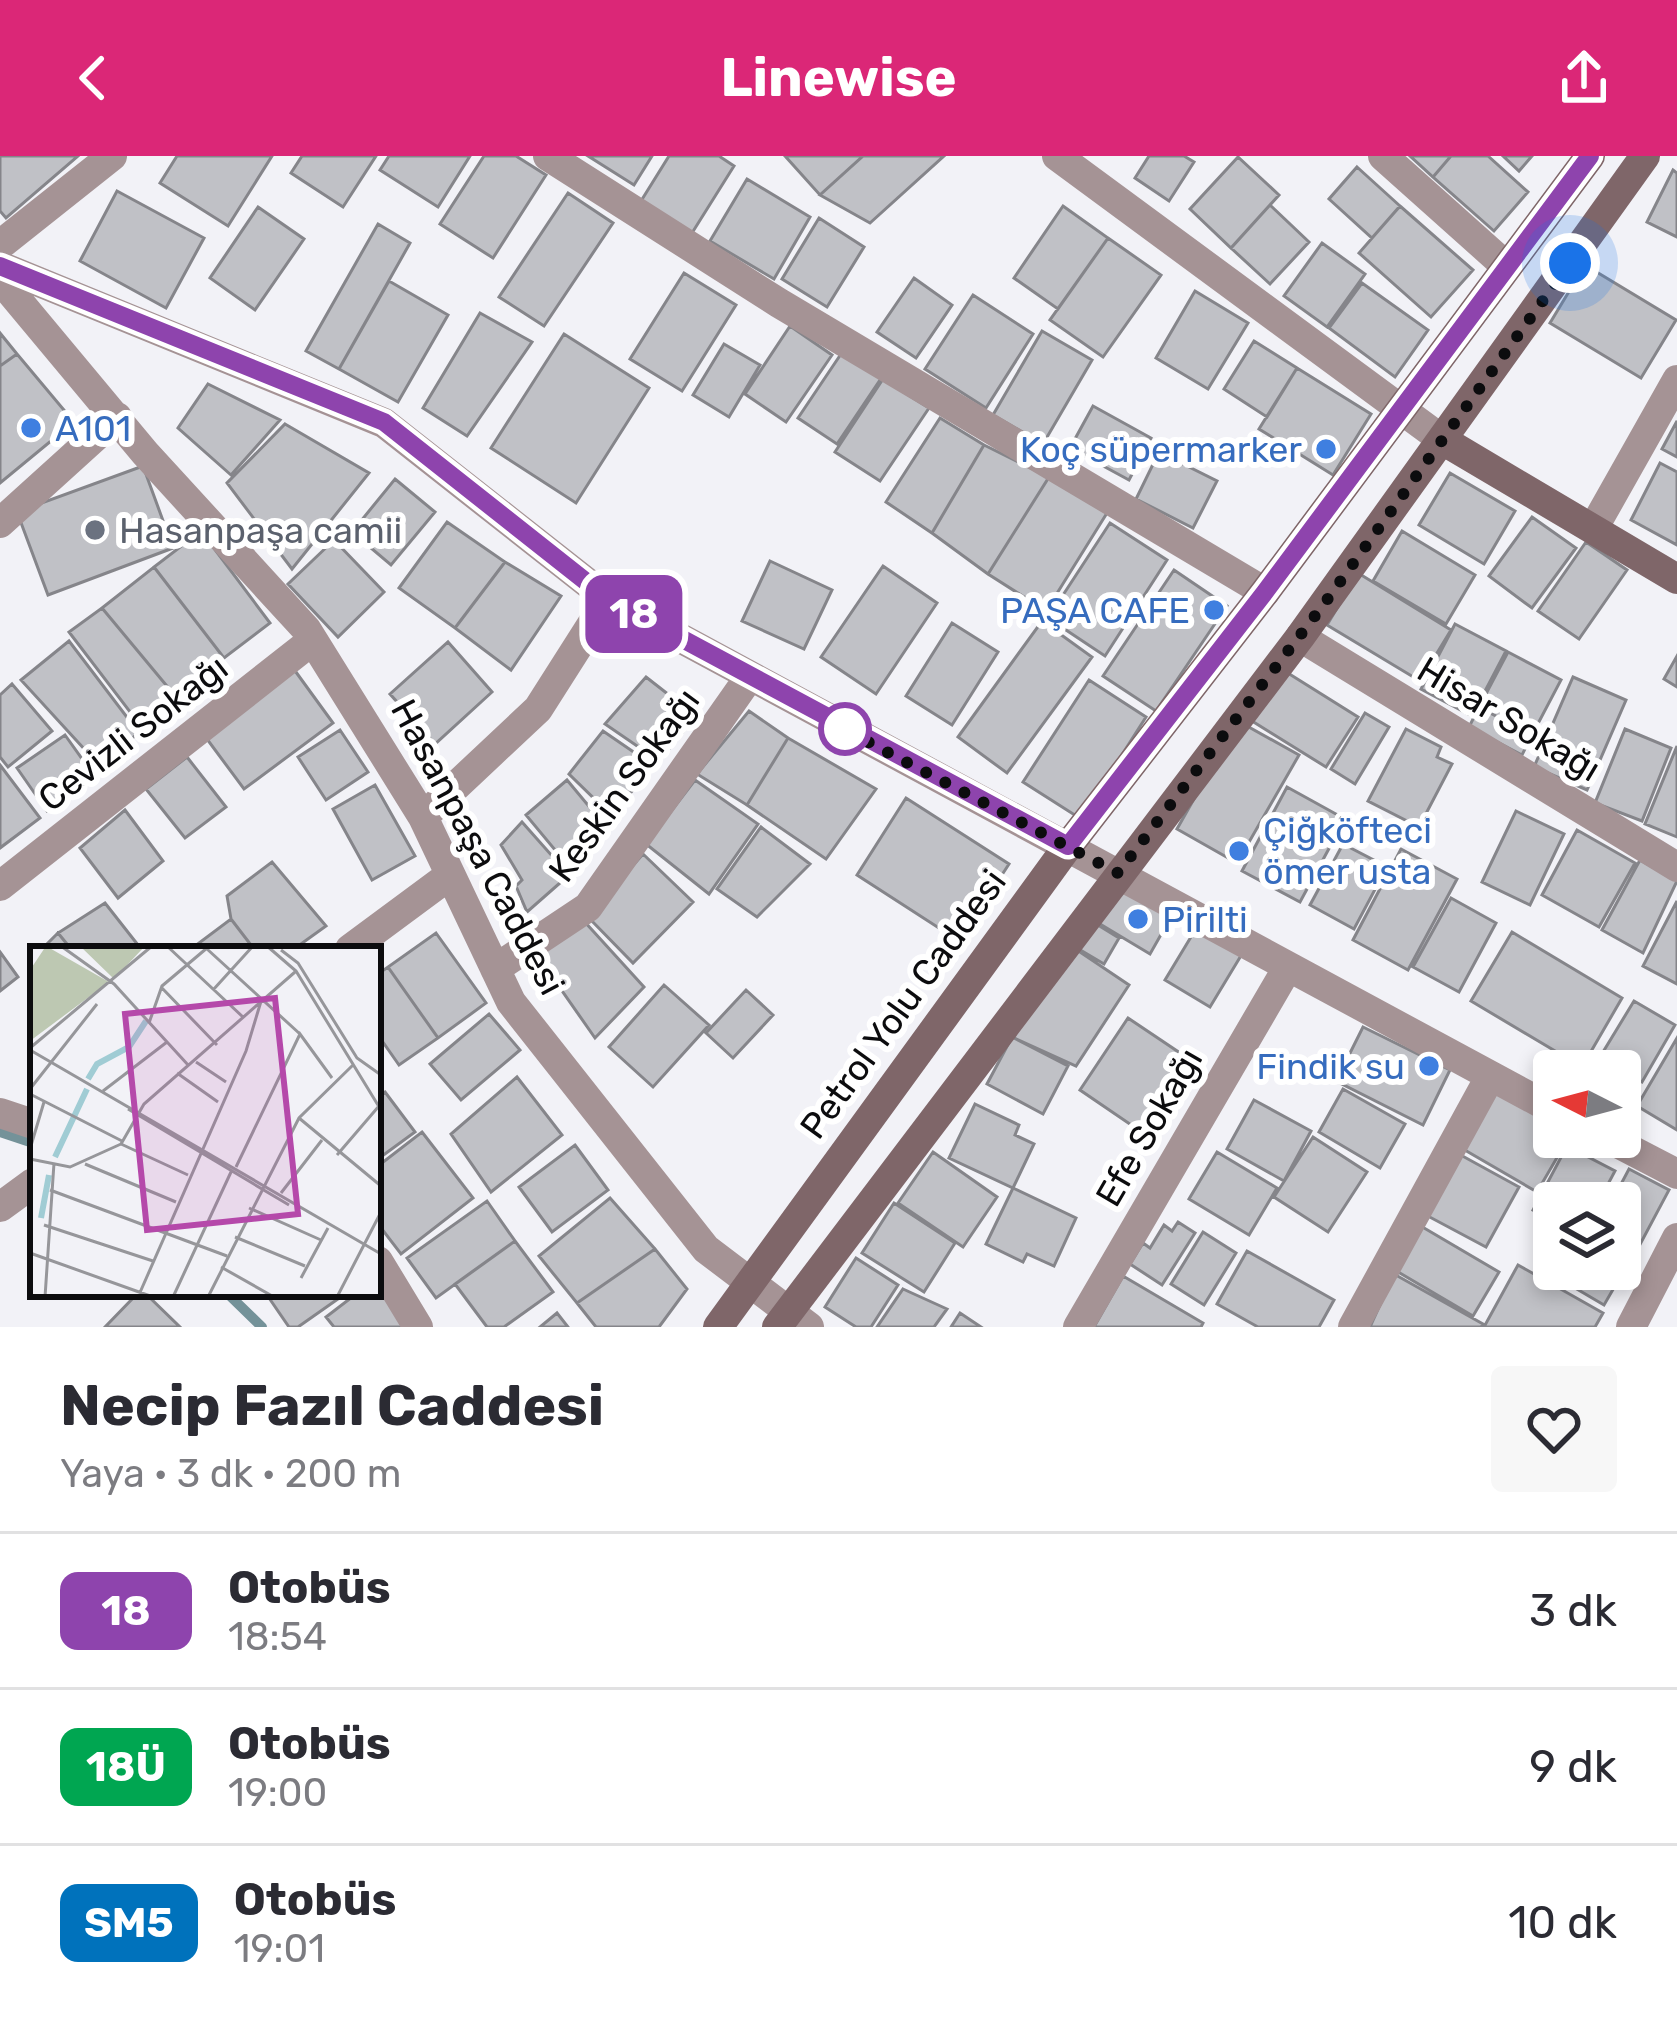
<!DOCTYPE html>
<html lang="tr">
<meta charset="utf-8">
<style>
body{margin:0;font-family:Rubik,sans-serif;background:#f7f7f7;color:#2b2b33;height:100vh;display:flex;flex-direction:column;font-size:45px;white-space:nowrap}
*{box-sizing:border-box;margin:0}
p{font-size:39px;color:#7c7c81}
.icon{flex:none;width:66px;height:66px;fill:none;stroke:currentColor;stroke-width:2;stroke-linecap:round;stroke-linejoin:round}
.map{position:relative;height:1171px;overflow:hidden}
.side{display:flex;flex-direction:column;background:#fff;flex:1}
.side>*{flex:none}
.badge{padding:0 24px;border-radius:18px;font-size:42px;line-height:78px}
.needle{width:78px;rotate:276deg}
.buttons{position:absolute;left:1533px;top:894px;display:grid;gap:24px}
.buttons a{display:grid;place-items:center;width:108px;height:108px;border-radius:12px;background:#fff;box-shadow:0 6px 18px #0003;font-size:60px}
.you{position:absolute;width:60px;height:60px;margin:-30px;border:9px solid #fff;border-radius:50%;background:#1a73e8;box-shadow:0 0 0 18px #1a73e833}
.map>.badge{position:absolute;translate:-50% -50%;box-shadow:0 0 0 6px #fff}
.round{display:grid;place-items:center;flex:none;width:126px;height:126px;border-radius:12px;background:#f7f7f7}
.headline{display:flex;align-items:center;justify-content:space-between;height:204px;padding:0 60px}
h1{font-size:57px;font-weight:700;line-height:90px}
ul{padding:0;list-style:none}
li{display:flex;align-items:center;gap:36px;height:156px;padding:0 60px;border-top:3px solid #e1e1e2}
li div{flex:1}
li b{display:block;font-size:45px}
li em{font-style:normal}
li .badge{min-width:132px;font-weight:700;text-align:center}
header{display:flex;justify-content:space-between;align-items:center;height:156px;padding:0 60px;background:#db2777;color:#fff;font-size:54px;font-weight:700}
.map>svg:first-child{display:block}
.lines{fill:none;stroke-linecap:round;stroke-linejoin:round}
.stream{stroke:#749299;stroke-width:10}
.building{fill:#c0c1c6;stroke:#85858a;stroke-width:3}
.street{stroke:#a59395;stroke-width:30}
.secondary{stroke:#7f6669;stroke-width:30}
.line-casing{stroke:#fff;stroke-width:27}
.line{stroke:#8e44ad;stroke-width:18}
.walk{stroke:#0c0c0e;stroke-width:12;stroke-dasharray:0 21.6}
.shop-dot{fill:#3f7fe0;stroke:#fff;stroke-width:4.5}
.worship-dot{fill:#6b7280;stroke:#fff;stroke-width:4.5}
.stop-dot{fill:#fff;stroke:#8e44ad;stroke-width:6}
.labels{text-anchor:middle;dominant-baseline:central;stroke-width:12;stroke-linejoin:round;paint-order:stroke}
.shop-label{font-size:36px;fill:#366cbe;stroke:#fff;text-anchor:start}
.worship-label{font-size:36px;fill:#5b616d;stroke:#fff;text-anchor:start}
.street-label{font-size:36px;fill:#0c0c0e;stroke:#fff}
.inset-river{fill:none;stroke:#a0ccd4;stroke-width:6}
.inset-road{fill:none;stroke:#96969a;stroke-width:3}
.view{fill:#b549aa;fill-opacity:0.15;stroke:#b549aa;stroke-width:6}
.inset-edge{fill:none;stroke:#0c0c0e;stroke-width:6}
</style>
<header><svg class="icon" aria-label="back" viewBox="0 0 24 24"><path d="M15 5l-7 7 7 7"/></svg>Linewise<svg class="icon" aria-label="share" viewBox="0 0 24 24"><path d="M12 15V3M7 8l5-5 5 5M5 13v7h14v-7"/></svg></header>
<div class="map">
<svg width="1677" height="1171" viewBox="0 0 1677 1171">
<rect width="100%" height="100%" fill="#f2f2f7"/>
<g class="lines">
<!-- stream -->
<path class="stream" d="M 0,976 L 33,987
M 228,1138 L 262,1171"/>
</g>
<!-- building -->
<path class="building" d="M 0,0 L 78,0 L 6,62 L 0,55 Z
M 177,0 L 272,0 L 228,70 L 160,27 Z
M 302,0 L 376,0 L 343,51 L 291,17 Z
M 389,0 L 470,0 L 438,51 L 380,14 Z
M 484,0 L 516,0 L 546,19 L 493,102 L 440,68 Z
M 588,0 L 652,0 L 634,29 Z
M 669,0 L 719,0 L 734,10 L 692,77 L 641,45 Z
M 785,0 L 863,0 L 820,39 Z
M 863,0 L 944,0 L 870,67 L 820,39 Z
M 1149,0 L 1184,0 L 1194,6 L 1169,45 L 1135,22 Z
M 1410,0 L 1451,0 L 1433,21 Z
M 1451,0 L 1488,0 L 1528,36 L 1494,75 L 1433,21 Z
M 1503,0 L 1532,0 L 1519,15 Z
M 1238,1 L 1279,39 L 1231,92 L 1190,53 Z
M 1357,11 L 1400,50 L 1372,82 L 1329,43 Z
M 1673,14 L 1677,17 L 1677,81 L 1647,66 Z
M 747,23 L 810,61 L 774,123 L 710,85 Z
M 117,35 L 204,82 L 166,152 L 80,105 Z
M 568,37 L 613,67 L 544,170 L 499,141 Z
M 1270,49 L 1309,86 L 1270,128 L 1231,92 Z
M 1063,50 L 1108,82 L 1058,153 L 1014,122 Z
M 1400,50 L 1473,114 L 1431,161 L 1359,97 Z
M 258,51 L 304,83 L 255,154 L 210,122 Z
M 819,62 L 864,91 L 827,151 L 782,123 Z
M 378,68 L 410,87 L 339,213 L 306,195 Z
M 1108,82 L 1161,119 L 1103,201 L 1050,164 Z
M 1322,87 L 1365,118 L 1327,171 L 1284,140 Z
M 1585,109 L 1676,164 L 1641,222 L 1550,167 Z
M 684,117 L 736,149 L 682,235 L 630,203 Z
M 914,122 L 952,149 L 916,202 L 877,176 Z
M 389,125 L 448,159 L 398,246 L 339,213 Z
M 1362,127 L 1428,174 L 1395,221 L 1329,172 Z
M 1195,135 L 1248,167 L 1208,233 L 1156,202 Z
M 973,139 L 1033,178 L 986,252 L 925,213 Z
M 480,157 L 532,186 L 467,280 L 423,252 Z
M 790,170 L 832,199 L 786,266 L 745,238 Z
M 1042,175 L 1092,204 L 1043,288 L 993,259 Z
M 0,177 L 17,198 L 0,210 Z
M 564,178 L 649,232 L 576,347 L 491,292 Z
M 1254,185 L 1297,212 L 1267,261 L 1224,233 Z
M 724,188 L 760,209 L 729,261 L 693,239 Z
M 843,195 L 882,221 L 837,288 L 798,262 Z
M 17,198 L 74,266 L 0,327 L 0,210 Z
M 1297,212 L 1371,258 L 1333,319 L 1259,273 Z
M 883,223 L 929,252 L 880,325 L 835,296 Z
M 208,228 L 280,264 L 231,319 L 178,272 Z
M 1093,250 L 1151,282 L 1129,324 L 1070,292 Z
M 940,262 L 984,289 L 932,377 L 886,346 Z
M 1677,265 L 1677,301 L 1662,293 Z
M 285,268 L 369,317 L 292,413 L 227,327 Z
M 984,289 L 1049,321 L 988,418 L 932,377 Z
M 1159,296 L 1217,325 L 1193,372 L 1136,343 Z
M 1660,307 L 1677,316 L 1677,389 L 1631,364 Z
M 143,310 L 173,392 L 48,439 L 17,356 Z
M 1450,317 L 1515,355 L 1484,408 L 1419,369 Z
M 1049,321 L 1107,357 L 1046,455 L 988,418 Z
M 395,323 L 435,356 L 391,409 L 352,376 Z
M 1532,361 L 1576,392 L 1532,452 L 1489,420 Z
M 447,366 L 505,406 L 455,472 L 399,432 Z
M 1110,367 L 1167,404 L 1105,500 L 1048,462 Z
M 201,375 L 270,467 L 224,502 L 154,411 Z
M 1402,375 L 1475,419 L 1446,468 L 1373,425 Z
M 334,384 L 384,436 L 338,481 L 288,428 Z
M 1586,386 L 1627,414 L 1579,483 L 1538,455 Z
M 770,405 L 832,434 L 804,493 L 742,465 Z
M 505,406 L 561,440 L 511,514 L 455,472 Z
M 883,410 L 937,447 L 876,538 L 821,501 Z
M 154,411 L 224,502 L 176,541 L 102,452 Z
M 1174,414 L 1227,450 L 1156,555 L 1103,520 Z
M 1358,417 L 1451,474 L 1420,525 L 1327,469 Z
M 102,452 L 176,541 L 140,569 L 69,476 Z
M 1042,465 L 1092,501 L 1007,617 L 958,581 Z
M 952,467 L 998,496 L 952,569 L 906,540 Z
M 1455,468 L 1506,495 L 1472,560 L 1421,533 Z
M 69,485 L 139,577 L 98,608 L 21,524 Z
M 448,486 L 492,536 L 435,588 L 390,538 Z
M 1508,496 L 1561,524 L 1532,579 L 1479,551 Z
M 1677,500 L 1677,531 L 1664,523 Z
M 293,512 L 333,567 L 244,633 L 204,579 Z
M 1283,514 L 1358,561 L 1326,611 L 1252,565 Z
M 646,521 L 696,560 L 659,605 L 605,568 Z
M 1573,521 L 1626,544 L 1587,634 L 1534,611 Z
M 1089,524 L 1146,561 L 1081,663 L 1023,626 Z
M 12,528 L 52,575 L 8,611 L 0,601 L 0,539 Z
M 1479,551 L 1532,579 L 1522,599 L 1469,571 Z
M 749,555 L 788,582 L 747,649 L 697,618 Z
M 1365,557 L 1389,571 L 1355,628 L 1331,613 Z
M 1238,565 L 1299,599 L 1237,707 L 1177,673 Z
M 1406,573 L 1441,591 L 1437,601 L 1452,608 L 1419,671 L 1368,645 Z
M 1625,573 L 1671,592 L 1642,665 L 1595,647 Z
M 340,574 L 368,616 L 326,644 L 298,601 Z
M 603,575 L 654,610 L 611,659 L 569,618 Z
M 65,579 L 95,621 L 47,655 L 17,612 Z
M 788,582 L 876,633 L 826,703 L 747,649 Z
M 1677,590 L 1677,681 L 1645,668 Z
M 187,601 L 226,651 L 185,682 L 146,633 Z
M 0,609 L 40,662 L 0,692 Z
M 567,624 L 607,672 L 565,706 L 526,659 Z
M 695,624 L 758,668 L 709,738 L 646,688 Z
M 375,629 L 415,700 L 372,724 L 333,653 Z
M 1287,631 L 1345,663 L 1300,746 L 1242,715 Z
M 906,642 L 1009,708 L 959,785 L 857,719 Z
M 125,654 L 163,705 L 118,742 L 80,692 Z
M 1516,655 L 1564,678 L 1530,749 L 1482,726 Z
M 522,666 L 569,719 L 527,756 L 516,730 L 522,724 L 501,689 Z
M 761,671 L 810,708 L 757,761 L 717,733 Z
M 1577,674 L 1635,707 L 1599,771 L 1542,739 Z
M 1343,688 L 1387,711 L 1354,773 L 1310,749 Z
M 1401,693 L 1457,723 L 1408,814 L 1353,784 Z
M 643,698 L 693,746 L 633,807 L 588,761 Z
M 1640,704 L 1677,725 L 1643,797 L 1602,774 Z
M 272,706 L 326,770 L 294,793 L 254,793 L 231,763 L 227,740 Z
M 1112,726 L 1171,761 L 1150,798 L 1090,762 Z
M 1451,742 L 1496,767 L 1459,836 L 1413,811 Z
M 1677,745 L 1677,828 L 1643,810 Z
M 105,747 L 138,789 L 71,793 L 58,777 Z
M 231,763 L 254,793 L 191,793 Z
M 583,764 L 644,831 L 595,882 L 537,799 Z
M 1093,766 L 1119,782 L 1104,808 L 1077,792 Z
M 1200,766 L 1245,793 L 1210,851 L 1165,824 Z
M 1512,776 L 1622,842 L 1582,911 L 1471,845 Z
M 58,777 L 71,793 L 42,793 Z
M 436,777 L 486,847 L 438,882 L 388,811 Z
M 1077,794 L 1129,829 L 1076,910 L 1012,881 Z
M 0,796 L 18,821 L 0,835 Z
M 388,811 L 438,882 L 399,909 L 378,879 L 378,818 Z
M 664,829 L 709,869 L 653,931 L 609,891 Z
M 746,834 L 773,859 L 733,902 L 706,877 Z
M 1634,845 L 1675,869 L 1642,926 L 1600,901 Z
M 489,858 L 520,894 L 461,944 L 430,908 Z
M 1128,862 L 1189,903 L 1140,975 L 1080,934 Z
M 1363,871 L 1450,914 L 1423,969 L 1336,925 Z
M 1012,881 L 1068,910 L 1043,958 L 987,928 Z
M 1677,882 L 1677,974 L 1637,950 Z
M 517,921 L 562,979 L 491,1036 L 451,978 Z
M 1343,933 L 1405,968 L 1380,1012 L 1319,976 Z
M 1498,933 L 1554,965 L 1554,981 L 1569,981 L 1537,1036 L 1463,993 Z
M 385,936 L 415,976 L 378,1003 L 378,941 Z
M 1254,944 L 1311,975 L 1284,1025 L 1227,993 Z
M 975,948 L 1019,969 L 1015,979 L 1034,988 L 1013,1032 L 949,1002 Z
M 422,976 L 473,1042 L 401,1098 L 378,1068 L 378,1010 Z
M 1313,981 L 1367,1016 L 1328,1076 L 1274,1041 Z
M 575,989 L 608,1034 L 552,1076 L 519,1031 Z
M 1567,990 L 1615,1015 L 1598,1047 L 1554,1047 L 1554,1065 L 1533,1054 Z
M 933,996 L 997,1041 L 963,1091 L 898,1047 Z
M 1217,996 L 1277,1032 L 1249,1079 L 1189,1043 Z
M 1457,997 L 1519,1031 L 1486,1091 L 1424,1058 Z
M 1629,1013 L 1669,1034 L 1636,1096 L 1620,1087 L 1620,1047 L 1611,1047 Z
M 1013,1032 L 1076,1062 L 1054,1110 L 1027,1098 L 1023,1106 L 986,1088 Z
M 610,1042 L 655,1093 L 577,1147 L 539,1100 Z
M 487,1045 L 515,1085 L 436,1142 L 407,1102 Z
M 894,1047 L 955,1087 L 924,1136 L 862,1097 Z
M 1178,1066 L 1195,1077 L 1162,1129 L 1130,1108 L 1143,1087 L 1150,1092 L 1164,1069 L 1172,1075 Z
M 1419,1069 L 1499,1116 L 1473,1160 L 1393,1113 Z
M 1203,1076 L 1236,1097 L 1204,1149 L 1171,1128 Z
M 515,1085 L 553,1136 L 504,1171 L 487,1171 L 455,1128 Z
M 655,1093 L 687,1133 L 659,1171 L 596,1171 L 577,1147 Z
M 1247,1095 L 1334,1144 L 1319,1171 L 1258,1171 L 1217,1148 Z
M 856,1102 L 898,1129 L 871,1171 L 856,1171 L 825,1151 Z
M 1620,1107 L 1626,1111 L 1604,1149 L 1553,1119 L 1557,1113 L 1620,1113 Z
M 1518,1109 L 1603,1157 L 1595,1171 L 1484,1171 Z
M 1394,1118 L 1483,1168 L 1481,1171 L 1370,1171 Z
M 1123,1120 L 1203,1167 L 1201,1171 L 1094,1171 Z
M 378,1123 L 414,1171 L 334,1171 L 326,1161 L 356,1138 L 378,1138 Z
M 903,1133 L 947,1153 L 934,1171 L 877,1171 Z
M 137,1138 L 146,1138 L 180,1171 L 105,1171 Z
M 345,1138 L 298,1171 L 289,1171 L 267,1139 Z
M 557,1157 L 568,1171 L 540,1171 Z
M 960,1157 L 981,1171 L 951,1171 Z"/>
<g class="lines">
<!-- street -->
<path class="street" d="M 548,0 L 779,147 L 1265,436
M 1057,0 L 1444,285
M 1383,0 L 1506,110
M 0,89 L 112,0
M 0,110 L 384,267 L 608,443 L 1554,954
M 0,123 L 145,297 L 306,473 L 423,661 L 511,846 L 706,1093 L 809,1171
M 0,367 L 117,261
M 1593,373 L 1677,224
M 1300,481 L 1677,711
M 423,661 L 538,553 L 608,443
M 0,730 L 313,484
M 350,793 L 450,719
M 495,813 L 588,751 L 748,523
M 0,957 L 33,968
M 1606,981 L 1677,1018
M 0,1051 L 33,1027
M 378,1105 L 418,1171
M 1078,1171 L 1288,811
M 1353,1171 L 1490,921
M 1631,1171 L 1677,1082"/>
<!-- secondary -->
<path class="secondary" d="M 1444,285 L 1677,423
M 718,1171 L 1068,690 L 1265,436 L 1590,0
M 777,1171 L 1300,481 L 1645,0"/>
</g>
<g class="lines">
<defs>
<path id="line" d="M 0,110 L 384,266 L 608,443 L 1068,690 L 1265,436 L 1590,0"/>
</defs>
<!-- line casing -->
<use href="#line" class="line-casing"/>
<!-- line -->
<use href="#line" class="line"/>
<!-- walk -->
<path class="walk" d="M 845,573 L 828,565 L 1118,717 L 1324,448 L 1570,107"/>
</g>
<!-- markers -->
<g class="shop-dot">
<circle cx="31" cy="272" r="12"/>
<circle cx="1326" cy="293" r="12"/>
<circle cx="1214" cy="454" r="12"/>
<circle cx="1239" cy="695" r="12"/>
<circle cx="1138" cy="763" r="12"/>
<circle cx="1429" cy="910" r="12"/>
</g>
<circle class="worship-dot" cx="95" cy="374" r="12"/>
<circle class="stop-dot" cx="845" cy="573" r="24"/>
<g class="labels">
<!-- shop labels -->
<g class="shop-label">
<text x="55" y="272">A101</text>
<text x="1302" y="293" text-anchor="end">Koç süpermarker</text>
<text x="1190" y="454" text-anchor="end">PAŞA CAFE</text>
<text x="1263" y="674">Çiğköfteci<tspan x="1263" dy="41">ömer usta</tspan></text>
<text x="1162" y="763">Pirilti</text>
<text x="1405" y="910" text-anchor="end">Findik su</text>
</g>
<!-- worship labels -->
<g class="worship-label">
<text x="119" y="374">Hasanpaşa camii</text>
</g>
<!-- street labels -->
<g class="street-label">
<text transform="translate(1509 563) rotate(31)">Hisar Sokağı</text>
<text transform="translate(133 577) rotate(-38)">Cevizli Sokağı</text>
<text transform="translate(624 629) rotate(-54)">Keskin Sokağı</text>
<text transform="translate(478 691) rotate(62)">Hasanpaşa Caddesi</text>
<text transform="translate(903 848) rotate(-54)">Petrol Yolu Caddesi</text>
<text transform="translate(1149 971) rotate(-60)">Efe Sokağı</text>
</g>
</g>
<!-- overview -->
<g transform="translate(30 790)">
<rect width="351" height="351" fill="#f2f2f7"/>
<path d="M 16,0 L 79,36 L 0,95 L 0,24 ZM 50,0 L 115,0 L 84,33 Z" fill="#bdc8b2"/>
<path class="inset-river" d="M 58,133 L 67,118 L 99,101 L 116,75M 25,211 L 57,143M 11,272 L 19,229"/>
<path class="inset-road" d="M 31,0 L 84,38 L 159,120M 137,0 L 213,71M 237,0 L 266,25 L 351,164M 177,3 L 270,88M 251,4 L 268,17 L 327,112 L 351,129M 131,41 L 187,99M 183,44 L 223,0M 119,77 L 132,40 L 177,2M 0,102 L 122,0M 0,104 L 351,308M 166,116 L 196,136M 147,127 L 188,156M 0,143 L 67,58M 73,145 L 137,96M 0,148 L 92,195M 98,163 L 259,259M 269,172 L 351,240M 91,198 L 114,158 L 265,26M 91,198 L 158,229M 0,203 L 14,156M 307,209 L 349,160M 0,213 L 40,221 L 91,198M 55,218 L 146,256M 206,221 L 270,88 L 302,132M 20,244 L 197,310M 251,247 L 292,194M 219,262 L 291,294M 14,279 L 123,315M 205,291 L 275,320M 0,307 L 123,351M 191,321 L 244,351M 271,332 L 298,282M 15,351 L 24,217M 108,351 L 216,105 L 232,52M 143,351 L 201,226M 178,351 L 269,172 L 323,119M 307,351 L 351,266"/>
<path class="view" d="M 245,52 L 268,268 L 117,284 L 95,68 Z"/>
<rect width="351" height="351" class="inset-edge"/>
</g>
</svg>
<div class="buttons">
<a><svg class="needle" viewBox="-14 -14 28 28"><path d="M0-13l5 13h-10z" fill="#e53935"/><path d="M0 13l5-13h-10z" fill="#7c7c81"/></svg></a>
<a><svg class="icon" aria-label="layers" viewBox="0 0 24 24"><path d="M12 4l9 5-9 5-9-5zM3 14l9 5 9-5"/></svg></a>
</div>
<div class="you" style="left:1570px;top:107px"></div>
<b class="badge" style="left:634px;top:458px;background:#8e44ad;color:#fff">18</b>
</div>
<section class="side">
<div class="headline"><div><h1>Necip Fazıl Caddesi</h1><p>Yaya · 3 dk · 200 m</p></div><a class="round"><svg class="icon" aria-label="heart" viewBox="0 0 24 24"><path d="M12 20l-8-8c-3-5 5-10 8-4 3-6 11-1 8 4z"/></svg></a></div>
<ul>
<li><span class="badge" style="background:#8e44ad;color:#fff">18</span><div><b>Otobüs</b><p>18:54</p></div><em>3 dk</em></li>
<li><span class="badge" style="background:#00a651;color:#fff">18Ü</span><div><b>Otobüs</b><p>19:00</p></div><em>9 dk</em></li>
<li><span class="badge" style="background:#0072bc;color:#fff">SM5</span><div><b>Otobüs</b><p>19:01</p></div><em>10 dk</em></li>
</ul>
</section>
